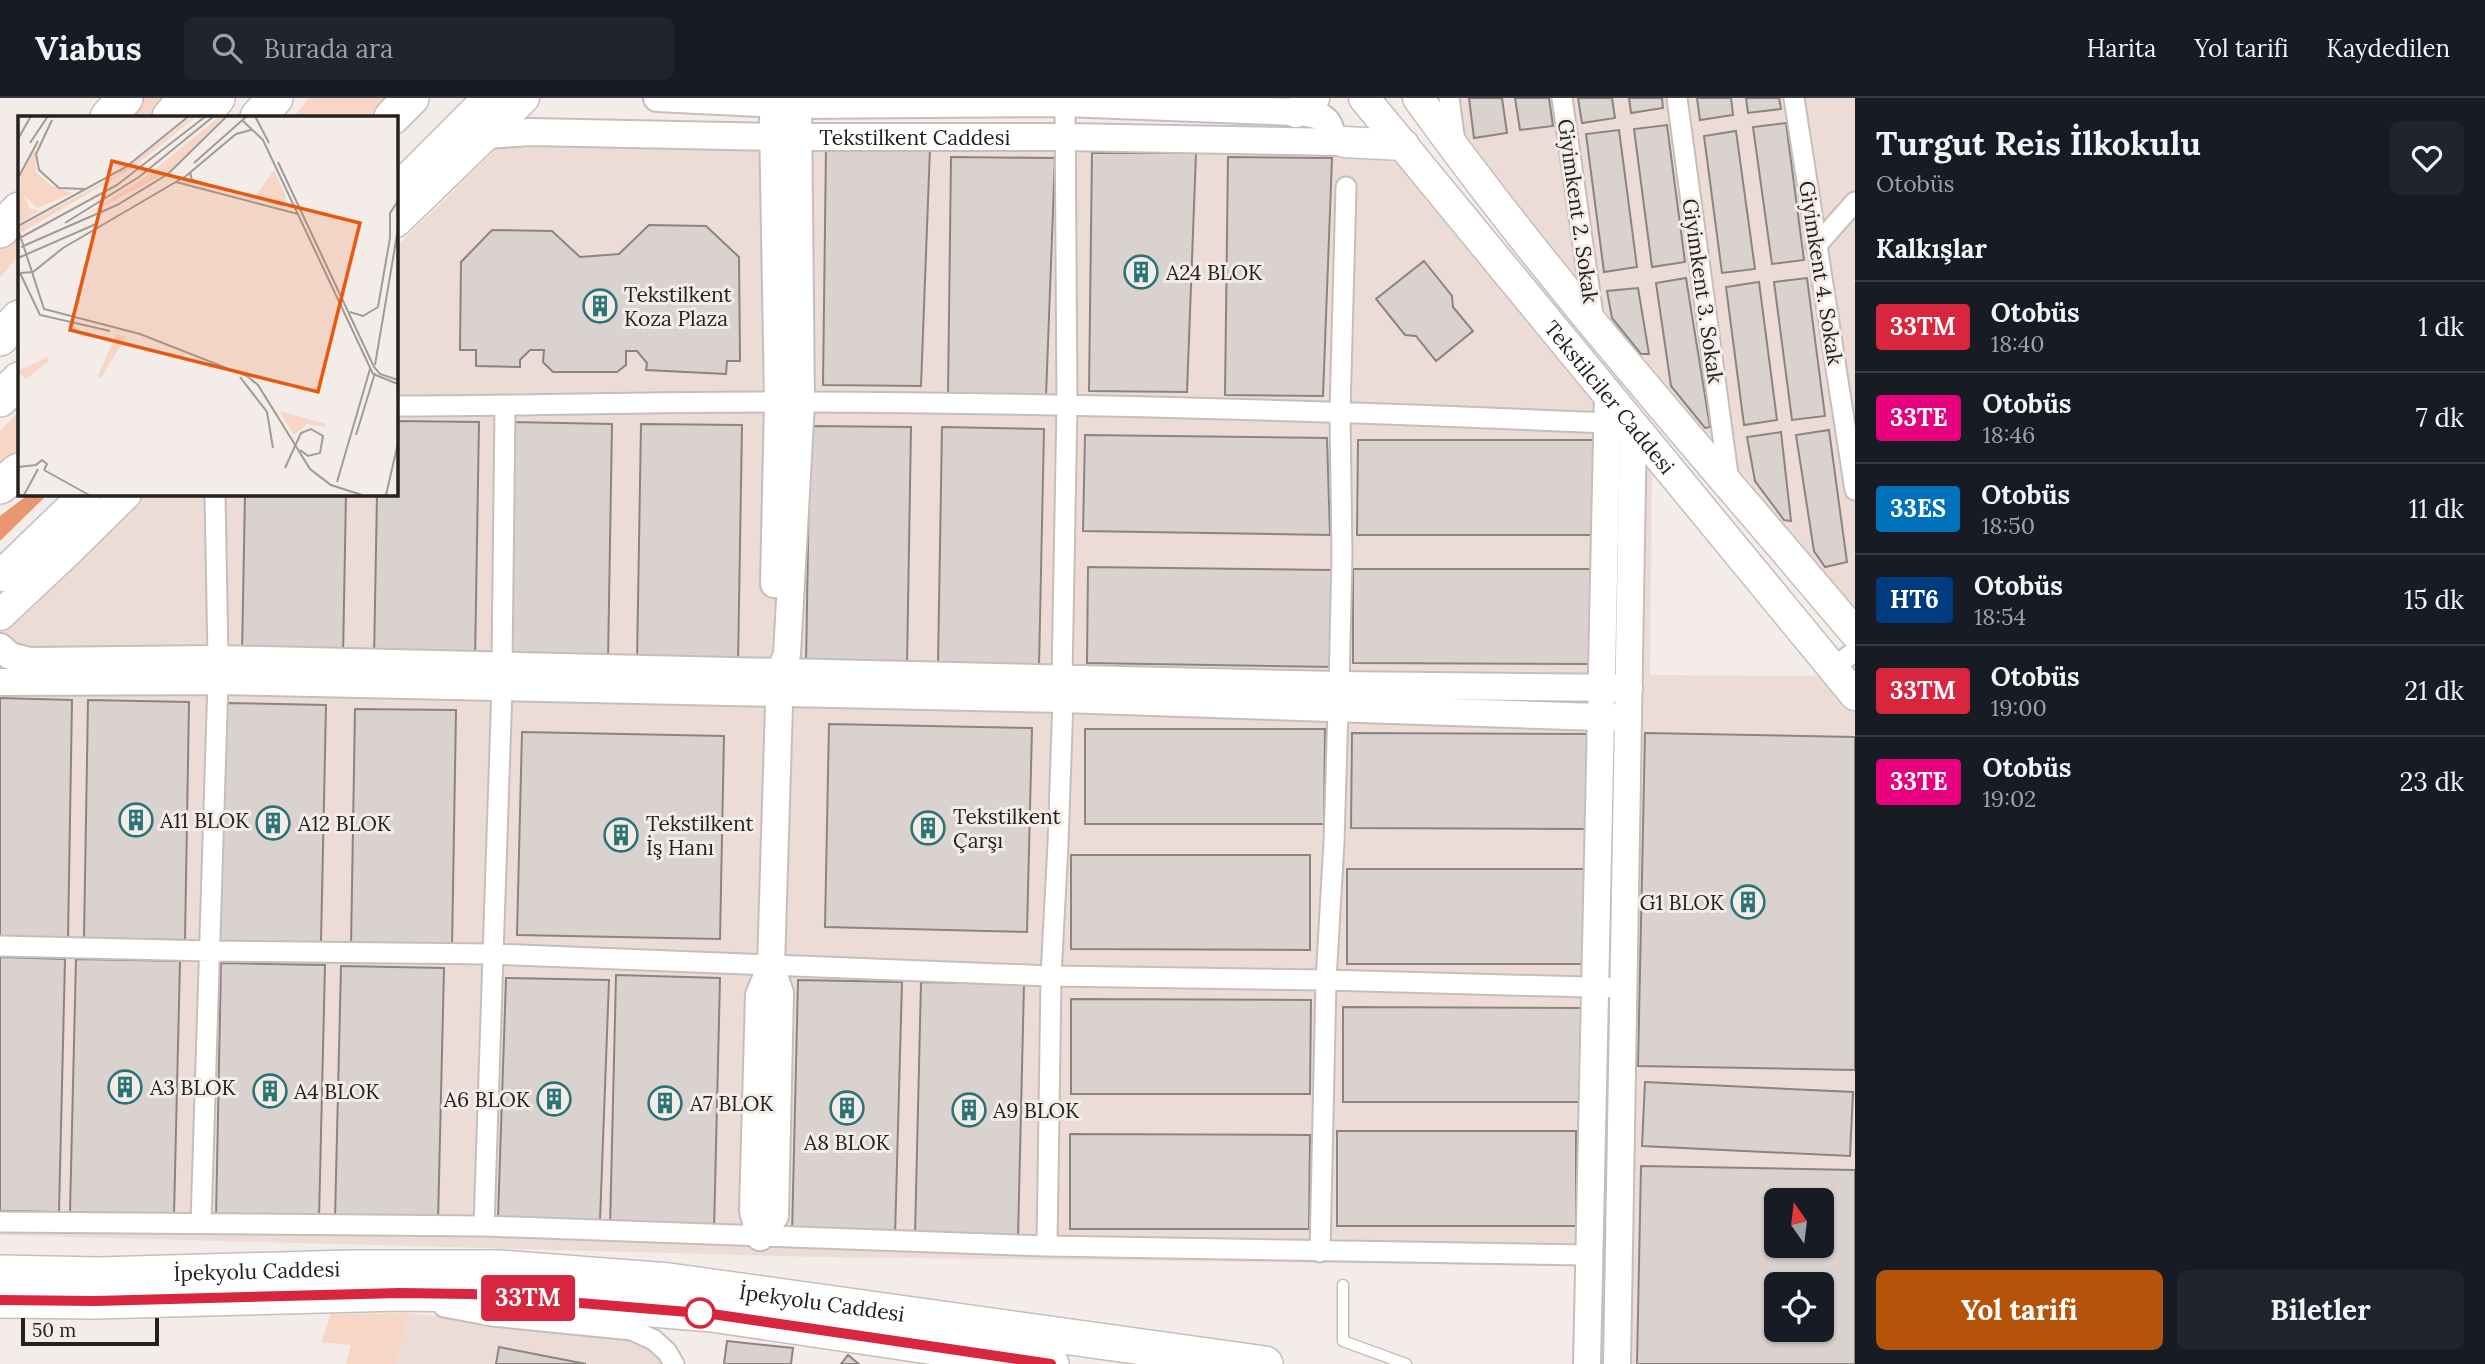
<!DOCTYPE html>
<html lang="tr">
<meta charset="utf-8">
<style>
body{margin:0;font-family:Lora,serif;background:#20242c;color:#f1f3f6;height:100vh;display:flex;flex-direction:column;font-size:26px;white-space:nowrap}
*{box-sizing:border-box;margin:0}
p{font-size:23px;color:#9ea1a6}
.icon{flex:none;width:38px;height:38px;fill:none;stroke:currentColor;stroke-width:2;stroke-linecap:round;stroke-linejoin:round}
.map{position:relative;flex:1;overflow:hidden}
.drawer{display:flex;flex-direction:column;background:#171b24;width:630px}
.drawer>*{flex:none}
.badge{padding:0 14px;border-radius:5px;font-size:24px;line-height:46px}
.needle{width:46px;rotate:346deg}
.controls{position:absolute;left:1764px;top:1090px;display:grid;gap:14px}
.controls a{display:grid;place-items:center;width:70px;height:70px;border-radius:10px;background:#171b24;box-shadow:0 2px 5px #0004;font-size:35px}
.scale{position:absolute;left:21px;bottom:18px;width:138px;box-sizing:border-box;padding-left:7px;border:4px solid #24211f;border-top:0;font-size:19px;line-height:24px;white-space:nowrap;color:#24211f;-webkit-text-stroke:5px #f4ece8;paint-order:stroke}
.map>.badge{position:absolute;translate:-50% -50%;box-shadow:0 0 0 4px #fff}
h2{padding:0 21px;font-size:26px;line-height:63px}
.round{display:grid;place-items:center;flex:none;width:74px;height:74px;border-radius:10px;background:#20242c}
.summary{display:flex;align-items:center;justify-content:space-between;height:119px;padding:0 21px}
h1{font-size:33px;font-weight:800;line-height:52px}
.primary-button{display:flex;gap:14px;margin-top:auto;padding:14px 21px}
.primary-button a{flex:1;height:80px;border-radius:10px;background:#b45309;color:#fff;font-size:28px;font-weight:800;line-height:80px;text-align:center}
.primary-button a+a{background:#20242c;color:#f1f3f6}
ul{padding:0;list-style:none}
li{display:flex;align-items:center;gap:21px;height:91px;padding:0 21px;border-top:2px solid #363941}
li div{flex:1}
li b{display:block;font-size:26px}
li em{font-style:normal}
li .badge{min-width:77px;font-weight:700;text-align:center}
header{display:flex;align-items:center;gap:42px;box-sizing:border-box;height:98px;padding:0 35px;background:#171b24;border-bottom:2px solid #363941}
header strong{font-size:33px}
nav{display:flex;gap:38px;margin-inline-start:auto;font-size:24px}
.search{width:490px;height:63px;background:#20242c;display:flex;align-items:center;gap:18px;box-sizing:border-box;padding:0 24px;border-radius:10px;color:#9ea1a6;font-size:26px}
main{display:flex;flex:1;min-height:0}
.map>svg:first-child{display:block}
.built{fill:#ecdcd5;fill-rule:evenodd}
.green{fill:#f7d6c6}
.forest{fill:#e8976f}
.building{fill:#dad2ce;stroke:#8b8481;stroke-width:2;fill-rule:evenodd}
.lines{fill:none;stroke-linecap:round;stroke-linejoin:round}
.lane-casing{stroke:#c6bebb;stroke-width:13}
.street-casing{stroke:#c6bebb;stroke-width:23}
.secondary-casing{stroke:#c6bebb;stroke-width:30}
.primary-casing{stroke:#c6bebb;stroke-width:33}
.highway-casing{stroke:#c6bebb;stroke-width:38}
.lane{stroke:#fff;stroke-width:10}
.street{stroke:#fff;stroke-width:19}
.secondary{stroke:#fff;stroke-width:26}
.primary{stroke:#fff;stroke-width:30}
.highway{stroke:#fff;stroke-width:35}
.line-casing{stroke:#fff;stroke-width:16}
.line{stroke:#d7263d;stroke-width:10}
.stop-dot{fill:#fff;stroke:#d7263d;stroke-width:3.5}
.labels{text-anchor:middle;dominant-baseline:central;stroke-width:6;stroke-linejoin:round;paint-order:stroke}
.street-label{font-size:21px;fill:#24211f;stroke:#f4ece8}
.poi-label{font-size:21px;fill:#24211f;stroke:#f4ece8;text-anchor:start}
.inset-road{fill:none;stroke:#a19b98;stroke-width:2}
.view{fill:#e8590c;fill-opacity:0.15;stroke:#e8590c;stroke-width:3.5}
.inset-edge{fill:none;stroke:#24211f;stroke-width:3.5}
</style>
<header>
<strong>Viabus</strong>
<div class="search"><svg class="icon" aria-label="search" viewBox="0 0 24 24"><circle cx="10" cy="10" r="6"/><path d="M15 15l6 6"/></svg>Burada ara</div>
<nav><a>Harita</a><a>Yol tarifi</a><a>Kaydedilen</a></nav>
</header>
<main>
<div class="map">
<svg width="1855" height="1266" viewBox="0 0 1855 1266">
<rect width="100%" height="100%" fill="#f4ece8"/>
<!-- built -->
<path class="built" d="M 1424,0 L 1855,0 L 1855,518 Z
M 808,44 L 1394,53 L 1652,364 L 1650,577 L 1825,578 L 1855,616 L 1855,1266 L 1578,1266 L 1580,1168 L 818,1159 L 0,1137 L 0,537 L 143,396 L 396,396 L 396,149 L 497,50 ZM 1776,1102 L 1822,1102 L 1822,1148 L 1776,1148 ZM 1776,1186 L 1822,1186 L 1822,1232 L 1776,1232 Z
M 409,1215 L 646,1243 L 668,1266 L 395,1266 Z"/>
<!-- green -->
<path class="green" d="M 143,0 L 166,0 L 149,19 L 125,19 Z
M 309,0 L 393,0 L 374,19 L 294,19 Z
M 19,132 L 19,158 L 0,179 L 0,150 Z
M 19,313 L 19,355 L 0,369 L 0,333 Z
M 409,1215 L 395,1266 L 346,1266 L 351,1247 L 321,1244 L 331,1216 Z"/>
<!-- forest -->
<path class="forest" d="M 29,396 L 48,396 L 0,443 L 0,418 Z"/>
<!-- building -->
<path class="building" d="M 1469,0 L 1502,0 L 1507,35 L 1474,40 Z
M 1515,0 L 1549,0 L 1553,28 L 1520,32 Z
M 1578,0 L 1612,0 L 1615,20 L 1582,25 Z
M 1629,0 L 1662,0 L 1663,10 L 1631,15 Z
M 1697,0 L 1731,0 L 1733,17 L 1700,22 Z
M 1746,0 L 1779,0 L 1781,11 L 1748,15 Z
M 1786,25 L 1804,162 L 1772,166 L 1753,29 Z
M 1667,27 L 1685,164 L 1652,169 L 1634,31 Z
M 1619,32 L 1637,169 L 1604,174 L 1586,36 Z
M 1736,33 L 1755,171 L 1722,175 L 1704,38 Z
M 826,49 L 930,50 L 921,288 L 823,287 Z
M 1092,55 L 1196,55 L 1187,294 L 1089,293 Z
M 951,59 L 1055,60 L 1046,298 L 948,298 Z
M 1228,59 L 1332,60 L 1323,298 L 1225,297 Z
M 649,127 L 706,128 L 739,159 L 740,263 L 727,263 L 726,276 L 646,272 L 647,265 L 637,253 L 626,253 L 626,267 L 617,274 L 553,274 L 543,264 L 544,252 L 530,252 L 520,262 L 520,269 L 476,268 L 476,252 L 460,252 L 461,164 L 492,132 L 552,133 L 580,159 L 619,156 Z
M 1424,163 L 1452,198 L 1453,209 L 1473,233 L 1436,263 L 1416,238 L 1405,237 L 1376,201 Z
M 1686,180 L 1710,329 L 1705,330 L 1671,288 L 1656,185 Z
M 1807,180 L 1825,318 L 1792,322 L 1774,184 Z
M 1759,184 L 1777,322 L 1744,327 L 1726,189 Z
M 1638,190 L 1649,256 L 1641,256 L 1612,220 L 1607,193 Z
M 396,323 L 479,324 L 475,563 L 374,561 L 377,396 L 396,396 Z
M 511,324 L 612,326 L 608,564 L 507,562 Z
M 641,326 L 742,327 L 738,566 L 637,564 Z
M 810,328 L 911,329 L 907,568 L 806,566 Z
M 942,329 L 1044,331 L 1039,569 L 938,568 Z
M 1829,332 L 1847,464 L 1825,469 L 1814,453 L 1796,337 Z
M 1781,334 L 1791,423 L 1784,422 L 1755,383 L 1747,339 Z
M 1085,337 L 1327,340 L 1330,437 L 1083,433 Z
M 1358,342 L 1597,342 L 1597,437 L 1357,437 Z
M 245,396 L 346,396 L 343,559 L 242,557 Z
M 1088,469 L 1331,472 L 1334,569 L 1087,565 Z
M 1353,471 L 1593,471 L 1592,566 L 1353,565 Z
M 0,600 L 72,602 L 68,840 L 0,839 Z
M 88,602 L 189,604 L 185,842 L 84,840 Z
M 225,605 L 326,607 L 321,845 L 220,843 Z
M 355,611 L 456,612 L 452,851 L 351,849 Z
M 829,626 L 1032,630 L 1027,834 L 825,829 Z
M 1085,631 L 1325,631 L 1324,726 L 1085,726 Z
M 522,634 L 724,638 L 720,841 L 517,837 Z
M 1352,635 L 1591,636 L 1591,731 L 1351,730 Z
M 1645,635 L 1855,639 L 1855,972 L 1638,968 Z
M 1071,757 L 1310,757 L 1310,852 L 1071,851 Z
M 1347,771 L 1587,771 L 1586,866 L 1347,866 Z
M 0,859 L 65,861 L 59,1114 L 0,1113 Z
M 76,861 L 180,863 L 174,1117 L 70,1114 Z
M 221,865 L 325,867 L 319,1121 L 216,1119 Z
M 341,868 L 444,870 L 438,1124 L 335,1121 Z
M 616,877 L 720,880 L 714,1133 L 610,1131 Z
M 506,880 L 609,882 L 600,1123 L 498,1120 Z
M 798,882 L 902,884 L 895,1138 L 792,1136 Z
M 921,884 L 1024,886 L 1018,1140 L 915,1137 Z
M 1071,901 L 1311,902 L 1310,996 L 1071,996 Z
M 1343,909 L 1582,910 L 1582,1004 L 1343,1004 Z
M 1645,984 L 1853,994 L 1850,1058 L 1642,1048 Z
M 1337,1033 L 1576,1033 L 1576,1128 L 1337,1128 Z
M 1070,1036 L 1310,1037 L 1309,1131 L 1070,1131 Z
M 1641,1068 L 1855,1072 L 1855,1266 L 1637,1266 ZM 1776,1102 L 1822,1102 L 1822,1148 L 1776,1148 ZM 1776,1186 L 1822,1186 L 1822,1232 L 1776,1232 Z
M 727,1243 L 793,1250 L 791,1266 L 724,1266 Z
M 499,1249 L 586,1266 L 496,1266 Z
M 848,1257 L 859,1266 L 841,1266 Z"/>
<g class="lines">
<defs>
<path id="lane" d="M 1343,1187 L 1343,1243 L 1406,1266"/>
<path id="street" d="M 1449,0 L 1455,44
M 1562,0 L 1594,224
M 1677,0 L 1729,384
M 1794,0 L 1855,392
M 1816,148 L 1855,104
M 396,308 C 532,308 667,303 803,304 C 1071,305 1339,313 1607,325
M 215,396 L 218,561
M 502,566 L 505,308
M 1833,570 L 1855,553
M 1062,579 L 1067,306 L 1065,5
M 1339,587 L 1342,458 L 1340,314 L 1346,89
M 0,848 L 210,853 L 492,856 L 1051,878 L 1326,882 L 1623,890
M 0,1124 L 484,1128 L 1047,1148 L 1589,1157
M 201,1125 L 218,583
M 484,1128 L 502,589
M 1047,1148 L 1051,878 L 1058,746 L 1063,601
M 1320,1154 L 1326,882 L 1334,744 L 1338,611
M 444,1209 L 492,1218 L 632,1232 L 654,1242 L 667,1254 L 674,1266"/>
<g id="secondary">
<path d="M 657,0 L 798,7 L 1065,5 L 1296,14 C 1313,15 1330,17 1331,37 L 1323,44"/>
<path d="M 773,21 L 778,304 L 774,486"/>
<path id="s1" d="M 486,37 L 531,34 L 774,39 L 1065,39 L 1344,44"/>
<path d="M 0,549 L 10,558 L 30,563 L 218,561 L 1339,587 L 1629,590"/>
<path d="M 0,584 L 218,583 L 1063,601 L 1628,620"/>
<path d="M 760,1139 L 753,1113 L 759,897 L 771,868 L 780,574 L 787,556 L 801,304 L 798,7"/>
<path d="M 760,1139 L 775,1118 L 780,895 L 771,868"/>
<path d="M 1587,1266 L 1608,294"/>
<path d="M 1617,1266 L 1633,325"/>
</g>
<g id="primary">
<path id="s2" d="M 1364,0 L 1855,597"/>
<path d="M 1418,0 C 1552,187 1707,359 1855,535"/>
<path d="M 1296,14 L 1308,7 L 1314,0"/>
<path d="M 1344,44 L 1404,47"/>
<path d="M 396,92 L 488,0"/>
<path d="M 396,124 L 524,0"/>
<path d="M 0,478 L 85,396"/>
<path d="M 0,517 L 66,455 L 126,396"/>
</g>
<g id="highway">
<path d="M 108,19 L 125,0"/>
<path d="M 170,19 L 186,0"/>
<path d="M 200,19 L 217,0"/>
<path d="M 258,19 L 275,0"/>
<path d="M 392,19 L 411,0"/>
<path d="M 0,132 L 19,112"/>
<path d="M 0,240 L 19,220"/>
<path d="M 0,301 L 19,282"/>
<path d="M 0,388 L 19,373"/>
<path id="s3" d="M 0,1175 L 99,1177 L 349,1170 L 501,1170 L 669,1183 L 1265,1266"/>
<path d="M 0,1202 L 95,1203 L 400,1195 L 473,1196 L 712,1216 L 1051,1266"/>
</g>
</defs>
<!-- lane casing -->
<use href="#lane" class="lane-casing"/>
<!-- street casing -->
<use href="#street" class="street-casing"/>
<!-- secondary casing -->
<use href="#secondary" class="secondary-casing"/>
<!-- primary casing -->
<use href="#primary" class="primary-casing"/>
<!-- highway casing -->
<use href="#highway" class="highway-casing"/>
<!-- lane -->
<use href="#lane" class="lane"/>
<!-- street -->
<use href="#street" class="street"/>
<!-- secondary -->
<use href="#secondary" class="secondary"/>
<!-- primary -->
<use href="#primary" class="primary"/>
<!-- highway -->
<use href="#highway" class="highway"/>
</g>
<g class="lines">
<defs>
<path id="line" d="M 0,1202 L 95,1203 L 400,1195 L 472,1196 L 712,1216 L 1051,1266"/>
</defs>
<!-- line casing -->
<use href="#line" class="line-casing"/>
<!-- line -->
<use href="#line" class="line"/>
</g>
<!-- icons -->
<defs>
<symbol id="building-ring" viewBox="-11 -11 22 22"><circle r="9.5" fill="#f4ece8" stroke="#2a7475" stroke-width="1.5"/><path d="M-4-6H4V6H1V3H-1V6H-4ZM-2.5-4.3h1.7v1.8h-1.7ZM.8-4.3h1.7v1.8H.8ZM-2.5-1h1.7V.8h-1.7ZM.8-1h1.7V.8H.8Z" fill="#2a7475"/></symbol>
</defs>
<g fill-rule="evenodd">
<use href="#building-ring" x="1122" y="155" width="38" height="38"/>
<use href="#building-ring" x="581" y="189" width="38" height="38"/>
<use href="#building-ring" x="117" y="703" width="38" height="38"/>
<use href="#building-ring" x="254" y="706" width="38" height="38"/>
<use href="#building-ring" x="909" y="711" width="38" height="38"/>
<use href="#building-ring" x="602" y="718" width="38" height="38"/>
<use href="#building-ring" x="1729" y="785" width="38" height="38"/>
<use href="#building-ring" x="106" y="970" width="38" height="38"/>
<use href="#building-ring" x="251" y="974" width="38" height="38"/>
<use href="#building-ring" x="535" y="982" width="38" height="38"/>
<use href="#building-ring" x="646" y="986" width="38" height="38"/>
<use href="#building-ring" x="828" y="991" width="38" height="38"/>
<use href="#building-ring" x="950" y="993" width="38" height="38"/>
</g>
<!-- markers -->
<circle class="stop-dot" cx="700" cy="1215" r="14"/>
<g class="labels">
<!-- street labels -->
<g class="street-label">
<text stroke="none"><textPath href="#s1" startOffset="429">Tekstilkent Caddesi</textPath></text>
<text transform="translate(1578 113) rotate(82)">Giyimkent 2. Sokak</text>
<text transform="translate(1821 175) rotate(81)">Giyimkent 4. Sokak</text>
<text transform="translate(1703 193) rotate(82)">Giyimkent 3. Sokak</text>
<text stroke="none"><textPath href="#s2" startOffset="387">Tekstilciler Caddesi</textPath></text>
<text stroke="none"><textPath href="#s3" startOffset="257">İpekyolu Caddesi</textPath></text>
<text stroke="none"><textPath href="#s3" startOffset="824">İpekyolu Caddesi</textPath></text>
</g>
<!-- poi labels -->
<g class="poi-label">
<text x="1166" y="174">A24 BLOK</text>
<text x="624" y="196">Tekstilkent<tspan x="624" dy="24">Koza Plaza</tspan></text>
<text x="953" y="718">Tekstilkent<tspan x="953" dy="24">Çarşı</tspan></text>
<text x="160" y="722">A11 BLOK</text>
<text x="298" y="725">A12 BLOK</text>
<text x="646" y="725">Tekstilkent<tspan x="646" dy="24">İş Hanı</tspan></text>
<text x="1724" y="804" text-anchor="end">G1 BLOK</text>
<text x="150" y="989">A3 BLOK</text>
<text x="294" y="993">A4 BLOK</text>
<text x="530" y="1001" text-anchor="end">A6 BLOK</text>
<text x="690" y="1005">A7 BLOK</text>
<text x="993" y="1012">A9 BLOK</text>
<text x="847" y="1044" text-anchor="middle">A8 BLOK</text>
</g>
</g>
<!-- overview -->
<g transform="translate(18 18)">
<rect width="380" height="380" fill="#f4ece8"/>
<path d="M 175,0 L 179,0 L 114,52 L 3,117 L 1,111 L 96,61 ZM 202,0 L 206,0 L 156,53 L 63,102 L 130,59 ZM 17,33 L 18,56 L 34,70 L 55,77 L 19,92 L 6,79 L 12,93 L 23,94 L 1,107 L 3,59 ZM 256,54 L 268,81 L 266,87 L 238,79 ZM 98,218 L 108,221 L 83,262 L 80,260 ZM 29,241 L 32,244 L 8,263 L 0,255 ZM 261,295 L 308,308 L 307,311 L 289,308 L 276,319 Z" fill="#f7d6c6"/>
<path class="inset-road" d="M 237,0 L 251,27M 34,4 L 18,38 L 21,54 L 41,72 L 68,73M 225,5 L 245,24 L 355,258 L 380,268M 0,23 L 13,0M 12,27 L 30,0M 260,46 L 356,251 L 362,258 L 380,264M 176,47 L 229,0M 172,56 L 174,64 L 265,89M 0,62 L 20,25M 158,66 L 280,98M 47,107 L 121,61 L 196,0M 0,110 L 108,51 L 171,0M 0,113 L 26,193 L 122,218 L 229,260 L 240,269 L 292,353 L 313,369 L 344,379M 0,123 L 99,69 L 188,0M 3,131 L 99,89 L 150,58 L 209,0M 0,142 L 78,108M 2,157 L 15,156 L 45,132 L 168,60 L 218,18 L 233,14M 2,157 L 22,199 L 92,215M 332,196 L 345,200 L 360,191 L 372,122 L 372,97 L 380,85M 357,249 L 380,113M 222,261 L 249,296 L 255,332M 338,319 L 357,257M 0,351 L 18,349 L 24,344 L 29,348 L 26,354M 267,352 L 283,317 L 293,313 L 305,320 L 302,337 L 290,340 L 282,334M 26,354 L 71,379M 319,366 L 352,253M 6,379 L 20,353M 368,379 L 380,327"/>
<path class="view" d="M 94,45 L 342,107 L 300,276 L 52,214 Z"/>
<rect width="380" height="380" class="inset-edge"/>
</g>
</svg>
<div class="controls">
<a><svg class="needle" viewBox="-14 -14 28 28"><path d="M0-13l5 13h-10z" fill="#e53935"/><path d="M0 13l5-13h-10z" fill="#9ea1a6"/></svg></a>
<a><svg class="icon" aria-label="locate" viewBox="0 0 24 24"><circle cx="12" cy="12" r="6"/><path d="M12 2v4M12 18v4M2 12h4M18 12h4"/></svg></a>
</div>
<div class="scale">50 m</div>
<b class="badge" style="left:528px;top:1200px;background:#d7263d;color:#fff">33TM</b>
</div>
<section class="drawer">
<div class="summary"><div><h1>Turgut Reis İlkokulu</h1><p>Otobüs</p></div><a class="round"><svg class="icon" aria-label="heart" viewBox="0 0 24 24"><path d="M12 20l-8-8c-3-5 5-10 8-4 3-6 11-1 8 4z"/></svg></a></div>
<h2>Kalkışlar</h2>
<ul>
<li><span class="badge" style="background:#d7263d;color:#fff">33TM</span><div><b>Otobüs</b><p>18:40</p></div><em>1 dk</em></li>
<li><span class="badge" style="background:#e6007e;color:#fff">33TE</span><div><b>Otobüs</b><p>18:46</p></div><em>7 dk</em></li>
<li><span class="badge" style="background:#0072bc;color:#fff">33ES</span><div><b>Otobüs</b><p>18:50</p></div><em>11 dk</em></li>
<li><span class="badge" style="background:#003b80;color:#fff">HT6</span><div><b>Otobüs</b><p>18:54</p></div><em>15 dk</em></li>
<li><span class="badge" style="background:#d7263d;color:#fff">33TM</span><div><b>Otobüs</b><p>19:00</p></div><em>21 dk</em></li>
<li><span class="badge" style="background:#e6007e;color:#fff">33TE</span><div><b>Otobüs</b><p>19:02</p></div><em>23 dk</em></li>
</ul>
<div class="primary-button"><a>Yol tarifi</a><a>Biletler</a></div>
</section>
</main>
